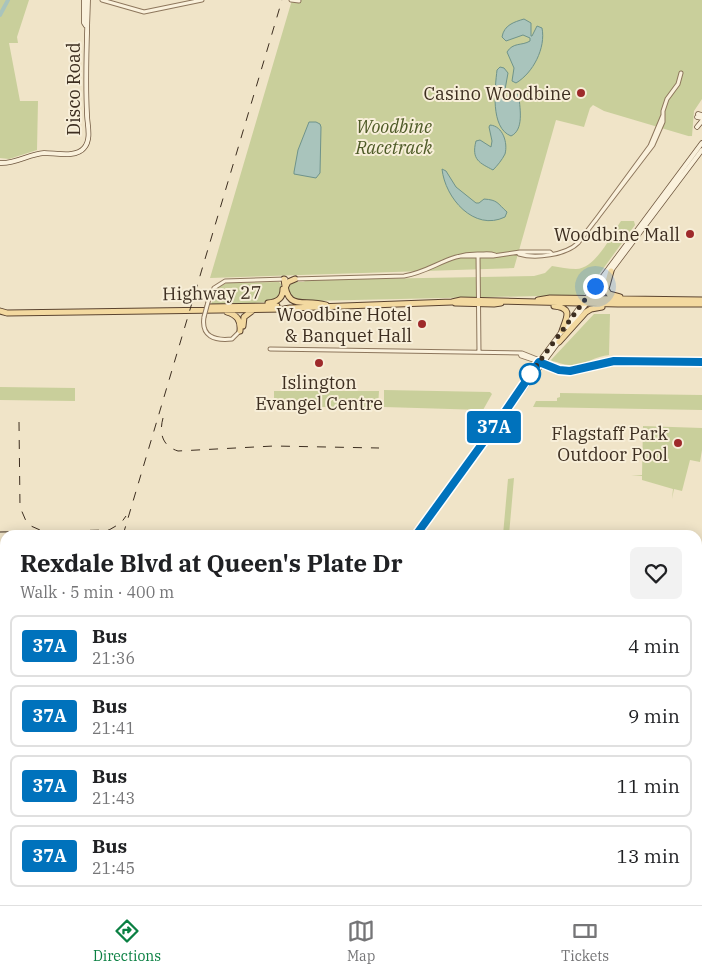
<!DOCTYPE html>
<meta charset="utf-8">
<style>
body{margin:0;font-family:"IBM Plex Serif",serif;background:#f2f2f2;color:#202124;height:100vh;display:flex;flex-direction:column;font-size:19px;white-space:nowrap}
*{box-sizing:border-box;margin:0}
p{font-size:16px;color:#757577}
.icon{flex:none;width:28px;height:28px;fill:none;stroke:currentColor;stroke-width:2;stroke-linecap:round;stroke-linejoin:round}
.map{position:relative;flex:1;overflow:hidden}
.drawer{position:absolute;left:0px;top:530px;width:702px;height:375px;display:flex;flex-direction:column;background:#fff;border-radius:15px 15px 0 0;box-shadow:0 2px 12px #0003}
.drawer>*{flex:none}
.badge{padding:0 10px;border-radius:4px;font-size:18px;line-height:32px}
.you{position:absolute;width:25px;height:25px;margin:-12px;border:4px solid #fff;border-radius:50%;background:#1a73e8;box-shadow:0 0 0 8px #1a73e833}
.map>.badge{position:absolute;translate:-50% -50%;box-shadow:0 0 0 2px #fff}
.round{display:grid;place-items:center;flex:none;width:52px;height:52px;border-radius:8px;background:#f2f2f2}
.summary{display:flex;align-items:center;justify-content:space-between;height:85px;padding:0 20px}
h1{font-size:24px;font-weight:800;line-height:38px}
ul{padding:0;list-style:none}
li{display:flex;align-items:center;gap:15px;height:62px;margin:0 10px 8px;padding:0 10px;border:2px solid #e0e0e0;border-radius:8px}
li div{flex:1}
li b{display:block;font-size:19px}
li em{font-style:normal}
li .badge{min-width:55px;font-weight:700;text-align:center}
.tab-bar{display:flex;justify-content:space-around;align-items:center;height:70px;border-top:1px solid #e0e0e0;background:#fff;font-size:14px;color:#757577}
.tab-bar a{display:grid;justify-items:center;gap:2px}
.tab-bar .selected{color:#0b8043}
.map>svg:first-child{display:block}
.green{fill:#c9cf9b}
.water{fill:#a9c4bc;stroke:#6f938a}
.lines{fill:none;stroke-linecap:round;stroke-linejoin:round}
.stream{stroke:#6f938a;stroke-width:1}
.river{stroke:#a9c4bc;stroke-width:4}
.tertiary-casing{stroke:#8d765c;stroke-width:5}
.secondary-casing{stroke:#6f573f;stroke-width:5.5}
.primary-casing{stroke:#5b4430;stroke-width:7}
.tertiary{stroke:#faf1dc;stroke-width:3}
.secondary{stroke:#faf1dc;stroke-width:4}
.primary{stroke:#f3d9a0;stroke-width:5}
.rail{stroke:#3d2e20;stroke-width:1;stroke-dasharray:9 9;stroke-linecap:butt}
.tertiary-bridge-casing{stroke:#8d765c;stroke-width:5;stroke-linecap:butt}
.tertiary-bridge{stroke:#faf1dc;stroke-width:3}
.line-casing{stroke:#fff;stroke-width:11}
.line{stroke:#0072bc;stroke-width:8}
.walk{stroke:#3d2e20;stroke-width:5;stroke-dasharray:0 9}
.poi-dot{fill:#9e2a2b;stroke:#f7eed8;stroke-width:2}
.stop-dot{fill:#fff;stroke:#0072bc;stroke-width:2.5}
.labels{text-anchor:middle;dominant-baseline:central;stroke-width:4;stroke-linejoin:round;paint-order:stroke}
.street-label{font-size:18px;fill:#3d2e20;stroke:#f7eed8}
.poi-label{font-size:18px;fill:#3d2e20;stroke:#f7eed8;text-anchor:end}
.park-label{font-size:18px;font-style:italic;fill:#4d5a26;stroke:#f7eed8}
</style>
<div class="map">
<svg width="702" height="905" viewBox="0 0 702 905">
<rect width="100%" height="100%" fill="#f0e4c8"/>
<!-- green -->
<path class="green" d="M 0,0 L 29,0 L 17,37 L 18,43 L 9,43 L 20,101 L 38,101 L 37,150 L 9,159 L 0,158 Z
M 292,0 L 702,0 L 702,99 L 694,111 L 692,136 L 688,136 L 695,138 L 604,111 L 593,105 L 590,108 L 584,127 L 556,120 L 514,268 L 210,278 Z
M 621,221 L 634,221 L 635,225 L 584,295 L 309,301 L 291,298 L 287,287 L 294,282 L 303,282 L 308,280 L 534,276 L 545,273 L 552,266 C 560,267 568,269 576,269 C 595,269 611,236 621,221 Z
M 279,282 L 281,284 L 281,296 L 269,302 L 211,306 C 214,294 215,287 227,283 Z
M 594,314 L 610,314 L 609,355 C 596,356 583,366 569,365 C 564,365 558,362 552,361 L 551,360 Z
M 0,387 L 75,388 L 75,401 L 0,400 Z
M 384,390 L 490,392 L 492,394 L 483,410 L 384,407 Z
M 274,391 L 379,391 L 378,407 L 274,407 Z
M 560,393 L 702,395 L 702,410 L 533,407 L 536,401 L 557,401 L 557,398 L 560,397 Z
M 643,426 L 702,428 L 702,450 L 700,462 L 690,460 L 682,491 L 674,489 L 672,499 L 673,489 L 642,480 L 642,476 L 631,476 L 642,475 Z
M 514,478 L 509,535 L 503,535 L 508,479 Z"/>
<!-- water -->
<path class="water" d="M 524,19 L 531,23 L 531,36 L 532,36 L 537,26 L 542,28 C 546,48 533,73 516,83 L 512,81 L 514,68 L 507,52 C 513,42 522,46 530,41 L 530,38 L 523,35 L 506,41 L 502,37 C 504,25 514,22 524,19 Z
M 500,67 L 504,68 L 508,73 L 504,95 L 505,98 L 509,99 L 517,94 L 519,97 C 520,109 524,130 511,136 C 490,128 495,88 497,70 Z
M 309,122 L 316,122 L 320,124 L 321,127 L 320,173 L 316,178 L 294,174 L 294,172 L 298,150 Z
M 490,125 C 503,126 508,143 505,154 C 502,160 497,166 493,170 C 480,163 471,160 476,141 L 480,140 L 491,147 L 492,141 L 489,127 Z
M 442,169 L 446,171 L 456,187 L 476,203 L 479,203 L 484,199 C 498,200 497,203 507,212 L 505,217 C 474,232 445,198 442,169 Z"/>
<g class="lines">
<!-- stream -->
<path class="stream" d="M 575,900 L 576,905"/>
<!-- river -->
<path class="river" d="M 0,15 L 8,0"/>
<defs>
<path id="tertiary" d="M 102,0 L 144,12 L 202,0
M 291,0 L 299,1
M 595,221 L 650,146 L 663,115
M 478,254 L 479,352
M 519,254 C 535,259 566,255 578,243 L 653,145 L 663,122 L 663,111 L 667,99 L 678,84 L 681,73
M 462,256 L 493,256 L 520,252 L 550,252 L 552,254
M 294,279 L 404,276 C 434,271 447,253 480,254 C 485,254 490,253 495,255
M 208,302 L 214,288 L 225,281 L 286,279
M 204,317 C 201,336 214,341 232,339 L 240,331
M 270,349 L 522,353 L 537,359 L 543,364 L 559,370 L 570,371 L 614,361 L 702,362
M 520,354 L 521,356 L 539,362"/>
<path id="secondary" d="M 84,0 L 84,23 L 86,26
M 698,114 L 702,115
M 697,117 L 702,118
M 697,127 L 702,121
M 0,163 C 16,164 29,154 44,153 C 56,153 76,158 84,148 C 92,139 87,124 87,114 C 85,76 87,38 88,0
M 568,328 L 702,150
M 504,415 L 560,340
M 416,535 L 498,422 L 536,366 L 702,143
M 698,591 L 702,591
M 0,597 L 5,597
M 698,885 L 702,885
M 0,896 L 5,896
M 21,901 L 75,900
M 0,902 L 14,902
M 201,905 L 201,900
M 204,905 L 204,900"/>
<path id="primary" d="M 611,271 L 606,289 L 609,294 L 620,297
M 284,279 C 287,313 303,298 326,305
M 285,288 L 288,282 L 295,279
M 538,300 L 550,298 L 702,300
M 268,303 C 277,302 283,299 283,289
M 455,303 L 494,304 L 501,303
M 554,306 C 574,308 566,318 562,331
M 208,307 L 277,306
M 0,311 L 7,313 L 284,309 L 290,308 L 452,302 L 461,300 L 618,304 L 702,304
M 227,312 C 237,315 241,320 240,331
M 243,326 L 244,317 L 252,311
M 559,342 L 586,312 L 591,309 L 602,307"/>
</defs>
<!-- tertiary casing -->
<use href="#tertiary" class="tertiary-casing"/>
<!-- secondary casing -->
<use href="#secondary" class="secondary-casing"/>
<!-- primary casing -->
<use href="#primary" class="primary-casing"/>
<!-- tertiary -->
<use href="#tertiary" class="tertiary"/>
<!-- secondary -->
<use href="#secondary" class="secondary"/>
<!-- primary -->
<use href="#primary" class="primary"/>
<!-- rail -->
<path class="rail" d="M 163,418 C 159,433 162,446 178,451 L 274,446 L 379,448
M 19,422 L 20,507 L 26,521 L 31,526 L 40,530
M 0,532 L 109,530 L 121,523 L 126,516
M 123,535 L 282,0
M 15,905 L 16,900"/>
<defs>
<path id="tertiary-bridge" d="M 204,317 L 208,302"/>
</defs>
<!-- tertiary-bridge casing -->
<use href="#tertiary-bridge" class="tertiary-bridge-casing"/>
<!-- tertiary-bridge -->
<use href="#tertiary-bridge" class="tertiary-bridge"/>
</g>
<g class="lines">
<defs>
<path id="line" d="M 416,535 L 498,422 L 539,362 L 559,370 L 570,371 L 614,361 L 702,362"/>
</defs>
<!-- line casing -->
<use href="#line" class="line-casing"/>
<!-- line -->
<use href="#line" class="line"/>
<!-- walk -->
<path class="walk" d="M 530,374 L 528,377 L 595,286"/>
</g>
<!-- markers -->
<g class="poi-dot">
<circle cx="581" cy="93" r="5"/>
<circle cx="690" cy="234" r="5"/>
<circle cx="422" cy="324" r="5"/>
<circle cx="319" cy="363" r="5"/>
<circle cx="678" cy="443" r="5"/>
</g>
<circle class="stop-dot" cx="530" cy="374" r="10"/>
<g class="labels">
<!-- street labels -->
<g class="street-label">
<text transform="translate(73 89) rotate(-90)">Disco Road</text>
<text transform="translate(212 293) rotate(-1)">Highway 27</text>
</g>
<!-- poi labels -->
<g class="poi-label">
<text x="571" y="93">Casino Woodbine</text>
<text x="680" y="234">Woodbine Mall</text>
<text x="412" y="314">Woodbine Hotel<tspan x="412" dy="21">&amp; Banquet Hall</tspan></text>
<text x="319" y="382" text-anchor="middle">Islington<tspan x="319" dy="21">Evangel Centre</tspan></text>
<text x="668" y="433">Flagstaff Park<tspan x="668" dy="21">Outdoor Pool</tspan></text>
</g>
<!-- park labels -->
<g class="park-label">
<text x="394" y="126">Woodbine<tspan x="394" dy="21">Racetrack</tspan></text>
</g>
</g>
</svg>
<div class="you" style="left:595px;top:286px"></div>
<b class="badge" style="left:494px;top:427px;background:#0072bc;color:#fff">37A</b>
<section class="drawer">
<div class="summary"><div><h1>Rexdale Blvd at Queen's Plate Dr</h1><p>Walk · 5 min · 400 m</p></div><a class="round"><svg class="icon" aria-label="heart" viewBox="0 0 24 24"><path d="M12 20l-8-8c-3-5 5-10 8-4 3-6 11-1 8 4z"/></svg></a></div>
<ul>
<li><span class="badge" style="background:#0072bc;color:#fff">37A</span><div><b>Bus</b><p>21:36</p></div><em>4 min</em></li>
<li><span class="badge" style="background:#0072bc;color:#fff">37A</span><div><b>Bus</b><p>21:41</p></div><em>9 min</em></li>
<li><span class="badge" style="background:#0072bc;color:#fff">37A</span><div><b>Bus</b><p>21:43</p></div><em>11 min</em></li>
<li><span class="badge" style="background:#0072bc;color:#fff">37A</span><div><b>Bus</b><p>21:45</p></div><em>13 min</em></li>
</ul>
</section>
</div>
<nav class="tab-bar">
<a class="selected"><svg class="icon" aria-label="directions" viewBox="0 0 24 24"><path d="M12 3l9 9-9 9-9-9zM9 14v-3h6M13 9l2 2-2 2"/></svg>Directions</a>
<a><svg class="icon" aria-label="map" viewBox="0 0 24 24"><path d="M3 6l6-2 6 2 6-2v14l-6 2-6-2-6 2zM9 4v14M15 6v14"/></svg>Map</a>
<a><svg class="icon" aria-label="tickets" viewBox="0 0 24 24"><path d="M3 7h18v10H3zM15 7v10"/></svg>Tickets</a>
</nav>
